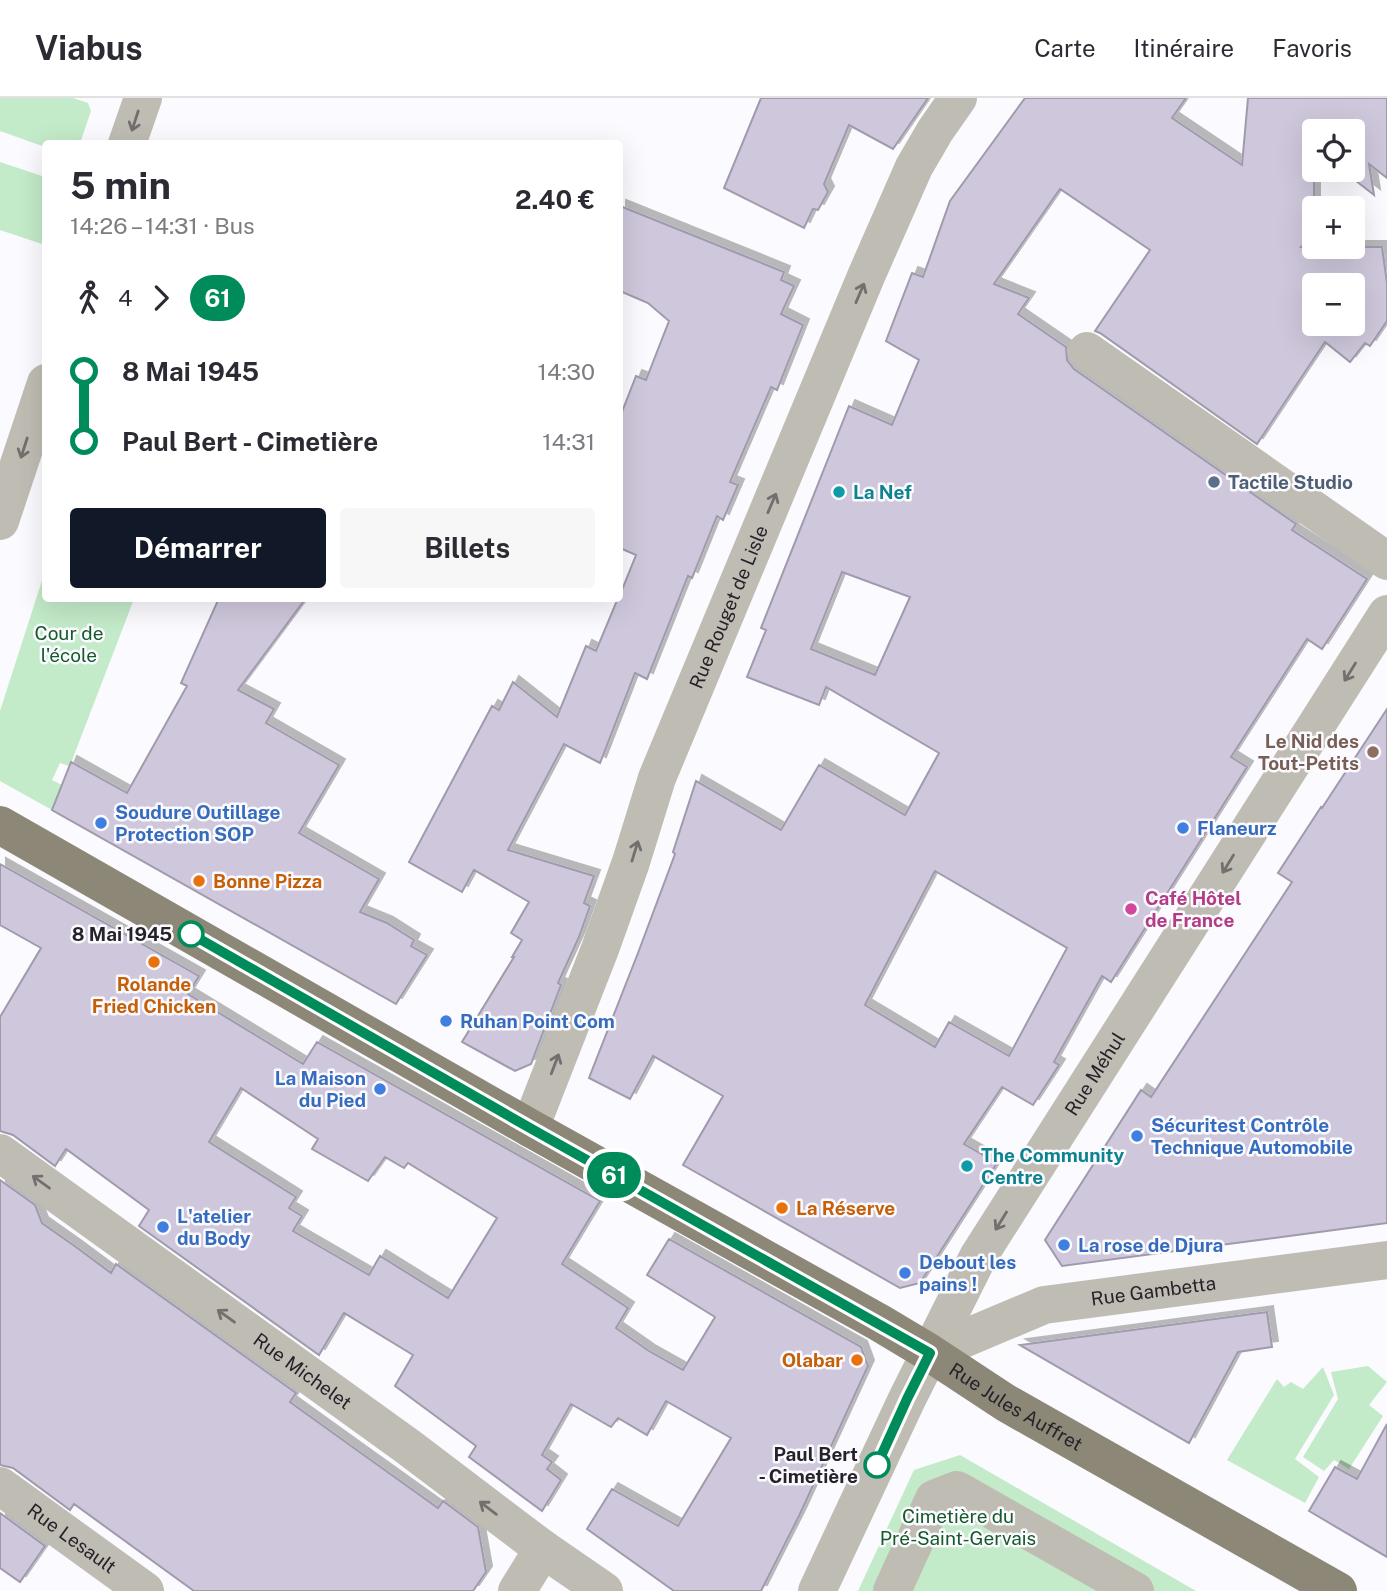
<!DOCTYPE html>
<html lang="fr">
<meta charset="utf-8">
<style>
body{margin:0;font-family:"Public Sans",sans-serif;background:#f7f7f7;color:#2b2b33;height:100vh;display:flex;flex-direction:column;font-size:26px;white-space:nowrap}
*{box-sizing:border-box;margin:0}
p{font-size:23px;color:#7c7c81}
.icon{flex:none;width:38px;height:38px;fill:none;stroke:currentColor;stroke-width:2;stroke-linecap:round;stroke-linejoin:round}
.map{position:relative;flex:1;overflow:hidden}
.drawer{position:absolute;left:42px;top:42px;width:581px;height:462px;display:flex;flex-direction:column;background:#fff;border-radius:7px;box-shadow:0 7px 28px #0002}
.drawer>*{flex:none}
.badge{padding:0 14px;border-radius:23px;font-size:24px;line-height:46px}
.tools{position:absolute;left:1302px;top:21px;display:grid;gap:14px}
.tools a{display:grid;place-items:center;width:63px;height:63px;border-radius:7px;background:#fff;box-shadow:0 7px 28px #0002;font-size:35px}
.map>.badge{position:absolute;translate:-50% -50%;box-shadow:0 0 0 4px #fff}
.legs{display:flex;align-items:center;gap:10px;height:77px;padding:0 28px;font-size:23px}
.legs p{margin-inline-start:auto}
.headline{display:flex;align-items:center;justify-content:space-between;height:119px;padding:0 28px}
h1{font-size:38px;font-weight:700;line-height:52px}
.primary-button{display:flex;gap:14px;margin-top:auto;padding:14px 28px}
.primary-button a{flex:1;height:80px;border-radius:7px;background:#111827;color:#fff;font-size:28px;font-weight:700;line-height:80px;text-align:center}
.primary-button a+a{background:#f7f7f7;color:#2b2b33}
ul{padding:0 28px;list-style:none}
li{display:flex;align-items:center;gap:24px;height:70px;font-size:26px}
li i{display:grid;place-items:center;width:10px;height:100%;margin:0 9px;background:currentColor}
li i::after{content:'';width:18px;height:18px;margin:-9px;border:5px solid;border-radius:50%;background:#fff}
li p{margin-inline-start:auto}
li:first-child i{background:linear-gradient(#0000 50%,currentColor 0)}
li:last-child i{background:linear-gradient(currentColor 50%,#0000 0)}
header{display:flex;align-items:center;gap:42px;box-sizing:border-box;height:98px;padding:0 35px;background:#fff;border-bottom:2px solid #e1e1e2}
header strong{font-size:33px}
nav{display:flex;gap:38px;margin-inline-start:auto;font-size:24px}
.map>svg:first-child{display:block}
.green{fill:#c3eac9}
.building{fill:#cfc8dc;stroke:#a09aad;stroke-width:2;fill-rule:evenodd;filter:url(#shadow)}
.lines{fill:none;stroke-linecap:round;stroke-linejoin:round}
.minor{stroke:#bfbcb3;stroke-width:38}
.major{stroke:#8d8777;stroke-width:38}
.oneway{stroke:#726f6e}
.line-1-casing{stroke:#fff;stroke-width:16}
.line-1{stroke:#008c5a;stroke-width:10}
.service-dot{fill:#5c6f8a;stroke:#fbfafe;stroke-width:2.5}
.culture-dot{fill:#0f9aa8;stroke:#fbfafe;stroke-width:2.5}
.education-dot{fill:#8d6e63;stroke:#fbfafe;stroke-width:2.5}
.shop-dot{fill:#3f7fe0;stroke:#fbfafe;stroke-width:2.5}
.food-dot{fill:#e8710a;stroke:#fbfafe;stroke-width:2.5}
.hotel-dot{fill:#d1479c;stroke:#fbfafe;stroke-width:2.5}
.stop-1-dot{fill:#fff;stroke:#008c5a;stroke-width:3.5}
.labels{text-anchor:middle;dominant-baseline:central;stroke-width:5;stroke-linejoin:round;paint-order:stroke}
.service-label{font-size:19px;font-weight:bold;fill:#4e5e75;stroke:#fbfafe;text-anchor:start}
.culture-label{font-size:19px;font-weight:bold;fill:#0d838f;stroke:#fbfafe;text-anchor:start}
.street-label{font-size:19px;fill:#25222a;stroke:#fbfafe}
.park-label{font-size:19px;fill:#155a2b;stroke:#fbfafe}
.education-label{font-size:19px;font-weight:bold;fill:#785e54;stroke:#fbfafe;text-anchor:end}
.shop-label{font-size:19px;font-weight:bold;fill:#366cbe;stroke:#fbfafe;text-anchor:start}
.food-label{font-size:19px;font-weight:bold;fill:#c56008;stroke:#fbfafe;text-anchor:start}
.hotel-label{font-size:19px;font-weight:bold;fill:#b23c85;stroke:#fbfafe;text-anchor:start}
.stop-label{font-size:19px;font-weight:bold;fill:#25222a;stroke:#fbfafe;text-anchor:end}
</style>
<header>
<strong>Viabus</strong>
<nav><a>Carte</a><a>Itinéraire</a><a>Favoris</a></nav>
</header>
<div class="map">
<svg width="1387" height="1493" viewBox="0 0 1387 1493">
<defs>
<filter id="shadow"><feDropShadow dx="6" dy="-6" stdDeviation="0" flood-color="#0004"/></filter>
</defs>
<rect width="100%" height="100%" fill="#fbfafe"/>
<!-- green -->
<path class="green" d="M 0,0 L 73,0 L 88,5 L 91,13 L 80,45 L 46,46 L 45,49 L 0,33 Z
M 0,64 L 45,79 L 45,147 L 0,132 Z
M 45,473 L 46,500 L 134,501 L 71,665 L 69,668 L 60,665 L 52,682 L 62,687 L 52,712 L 0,683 L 0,613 Z
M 1368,1268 L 1387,1284 L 1369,1307 L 1383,1318 L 1349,1371 L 1334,1362 L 1324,1373 L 1303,1359 L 1338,1301 L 1331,1274 Z
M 1323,1269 L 1334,1297 L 1295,1361 L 1319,1379 L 1305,1405 L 1227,1362 L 1277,1281 L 1284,1289 L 1291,1284 L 1303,1291 Z
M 960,1357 L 1196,1493 L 858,1493 L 914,1372 Z"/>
<!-- building -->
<path class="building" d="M 761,0 L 928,0 L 893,51 L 849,27 L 824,86 L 828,94 L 818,112 L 813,111 L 804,130 L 724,90 Z
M 1025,0 L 1186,0 L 1172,20 L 1242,67 L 1248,0 L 1387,0 L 1387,80 L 1369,66 L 1374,97 L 1342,72 L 1353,72 L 1353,33 L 1314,33 L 1314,133 L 1301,149 L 1382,149 L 1387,185 L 1387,223 L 1370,248 L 1365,245 L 1350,264 L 1325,244 L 1257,346 L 1100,235 L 1095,233 L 1150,152 L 1060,91 L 994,186 L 1029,200 L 1018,216 L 1066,249 L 1067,262 L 1074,271 L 1296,426 L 1292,432 L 1367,481 L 1322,551 L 1307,541 L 1231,659 L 1247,669 L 1111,884 L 1102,878 L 1054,964 L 1059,967 L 1033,1007 L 1002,989 L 964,1046 L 997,1065 L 920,1185 L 900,1190 L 683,1067 L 723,998 L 653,958 L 630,1001 L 589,980 L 638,855 L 675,756 L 673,754 L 696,683 L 781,732 L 819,667 L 905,717 L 939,655 L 826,589 L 819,607 L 747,579 L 766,532 L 761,530 L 849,308 L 892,327 L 919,262 L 886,243 L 912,175 L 923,179 L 950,103 ZM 1314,187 L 1353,187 L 1353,226 L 1314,226 ZM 842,474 L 910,499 L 875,577 L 811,551 ZM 935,773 L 1067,850 L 1009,958 L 949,924 L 935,949 L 865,907 Z
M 620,108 L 784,174 L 781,182 L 794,188 L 781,216 L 803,227 L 777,292 L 771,289 L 730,384 L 738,387 L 723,422 L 717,418 L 692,480 L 688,478 L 647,581 L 635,575 L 600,665 L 564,646 L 508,752 L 594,778 L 584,805 L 590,808 L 579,839 L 558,885 L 561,887 L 531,966 L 515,973 L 462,944 L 514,859 L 512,859 L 522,842 L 511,835 L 529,804 L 474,772 L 462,794 L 409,764 L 492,608 L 499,612 L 513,584 L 557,619 L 586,548 L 596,553 L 618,500 L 620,500 L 620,497 L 636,457 L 620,450 L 620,319 L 636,278 L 646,282 L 669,223 L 648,205 L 620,193 Z
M 219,500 L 306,500 L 238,592 L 274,611 L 266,625 L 339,667 L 299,735 L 379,781 L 360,814 L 387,825 L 414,842 L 411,848 L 427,857 L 396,906 L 52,712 L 71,664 L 127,695 L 187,588 L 181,585 Z
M 1387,611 L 1387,1125 L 1062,1168 L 1045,1142 L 1141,992 L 1151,999 L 1292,784 L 1278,775 L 1321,709 L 1322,710 Z
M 0,766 L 199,878 L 188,896 L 303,966 L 317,944 L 600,1103 L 562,1166 L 628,1210 L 616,1230 L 649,1253 L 683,1272 L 715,1219 L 647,1177 L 669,1141 L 861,1249 L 868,1268 L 799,1418 L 761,1493 L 674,1493 L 587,1431 L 612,1391 L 678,1428 L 731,1340 L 666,1303 L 647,1337 L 618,1320 L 611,1329 L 571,1306 L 542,1357 L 552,1364 L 547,1371 L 561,1382 L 542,1413 L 469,1359 L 476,1348 L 395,1288 L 413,1257 L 344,1215 L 319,1257 L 139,1128 L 149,1112 L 66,1051 L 55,1068 L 13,1037 L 0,1033 L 0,919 L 41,850 L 0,827 ZM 241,990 L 318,1041 L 312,1051 L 368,1083 L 385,1059 L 404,1070 L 408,1065 L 497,1120 L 448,1200 L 380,1158 L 369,1177 L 293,1133 L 302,1118 L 289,1110 L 296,1099 L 209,1044 Z
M 0,1082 L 35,1107 L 42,1125 L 76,1149 L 111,1175 L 116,1166 L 296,1295 L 290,1304 L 354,1350 L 438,1410 L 443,1403 L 478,1429 L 486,1474 L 473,1493 L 194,1493 L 74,1406 L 70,1412 L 13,1370 L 0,1367 Z
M 1267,1214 L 1272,1249 L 1238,1254 L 1189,1345 L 1020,1247 Z
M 1387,1326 L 1387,1459 L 1309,1413 L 1335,1369 L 1357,1381 Z
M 0,1415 L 45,1448 L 20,1484 L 0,1470 Z"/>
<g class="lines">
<!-- minor -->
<g class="minor">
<path d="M 127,46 L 143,0"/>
<path d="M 1087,253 L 1387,463"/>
<path d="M 0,423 L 46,285"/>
<path id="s1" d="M 530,1030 L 600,851 L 631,764 L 657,680 L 867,176 L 914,69 L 935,33 L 958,0"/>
<path id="s2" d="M 0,1055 L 407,1348 L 543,1451 L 604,1493"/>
<path id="s3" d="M 930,1255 L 1044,1207 L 1387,1162"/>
<path id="s4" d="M 0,1388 L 145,1493"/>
<path d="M 517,1493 L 543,1451"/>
<path id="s5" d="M 817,1493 L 907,1301 L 978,1159 L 1387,516"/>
<path d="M 892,1493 L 934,1401 L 957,1392 L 1135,1493"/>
</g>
<!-- major -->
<path class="major" id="s6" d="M 0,727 L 530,1030 L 880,1225 L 930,1255 L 1006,1305 L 1338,1493"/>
</g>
<!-- one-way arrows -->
<defs><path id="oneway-shaft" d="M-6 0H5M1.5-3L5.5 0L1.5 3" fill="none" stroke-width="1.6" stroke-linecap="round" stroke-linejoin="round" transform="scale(1.75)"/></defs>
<g class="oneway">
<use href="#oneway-shaft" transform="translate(135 23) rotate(108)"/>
<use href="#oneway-shaft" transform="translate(860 195) rotate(-67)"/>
<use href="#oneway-shaft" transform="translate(24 350) rotate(108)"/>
<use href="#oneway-shaft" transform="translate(772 405) rotate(-67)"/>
<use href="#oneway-shaft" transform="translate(1350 574) rotate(122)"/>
<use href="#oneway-shaft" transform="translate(635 753) rotate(-73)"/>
<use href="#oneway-shaft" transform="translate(1228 766) rotate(122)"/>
<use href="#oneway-shaft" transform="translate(555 966) rotate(-69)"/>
<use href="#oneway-shaft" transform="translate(41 1084) rotate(-144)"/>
<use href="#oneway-shaft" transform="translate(1001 1123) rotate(122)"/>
<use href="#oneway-shaft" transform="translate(226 1218) rotate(-144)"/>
<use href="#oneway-shaft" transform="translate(488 1410) rotate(-143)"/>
</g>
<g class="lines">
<defs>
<path id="line-1" d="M 191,836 L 530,1030 L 930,1255 L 907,1301 L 877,1367"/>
</defs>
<!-- line-1 casing -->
<use href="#line-1" class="line-1-casing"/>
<!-- line-1 -->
<use href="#line-1" class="line-1"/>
</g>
<!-- markers -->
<circle class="service-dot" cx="1214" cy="384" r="7"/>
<g class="culture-dot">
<circle cx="839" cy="394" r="7"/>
<circle cx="967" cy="1068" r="7"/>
</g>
<circle class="education-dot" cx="1373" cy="654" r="7"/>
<g class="shop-dot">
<circle cx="101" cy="725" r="7"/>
<circle cx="1183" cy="730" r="7"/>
<circle cx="446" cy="923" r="7"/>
<circle cx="380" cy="991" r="7"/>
<circle cx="1137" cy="1038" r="7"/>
<circle cx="163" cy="1129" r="7"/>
<circle cx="1064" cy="1147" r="7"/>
<circle cx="905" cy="1175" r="7"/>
</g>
<g class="food-dot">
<circle cx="199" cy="783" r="7"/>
<circle cx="154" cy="864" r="7"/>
<circle cx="782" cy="1110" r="7"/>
<circle cx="857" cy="1262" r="7"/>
</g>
<circle class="hotel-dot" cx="1131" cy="811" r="7"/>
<g class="stop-1-dot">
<circle cx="191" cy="836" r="12"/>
<circle cx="877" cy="1367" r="12"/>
</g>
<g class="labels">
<!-- service labels -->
<g class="service-label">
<text x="1228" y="384">Tactile Studio</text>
</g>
<!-- culture labels -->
<g class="culture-label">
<text x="853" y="394">La Nef</text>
<text x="981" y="1057">The Community<tspan x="981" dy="22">Centre</tspan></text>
</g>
<!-- street labels -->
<g class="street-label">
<text stroke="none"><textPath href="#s1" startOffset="558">Rue Rouget de Lisle</textPath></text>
<text stroke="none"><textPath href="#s5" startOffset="588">Rue Méhul</textPath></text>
<text stroke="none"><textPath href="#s3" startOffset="234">Rue Gambetta</textPath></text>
<text stroke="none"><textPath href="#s2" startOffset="373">Rue Michelet</textPath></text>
<text stroke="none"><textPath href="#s6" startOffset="1171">Rue Jules Auffret</textPath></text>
<text stroke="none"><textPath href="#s4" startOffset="89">Rue Lesault</textPath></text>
</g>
<!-- park labels -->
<g class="park-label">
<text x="69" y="535">Cour de<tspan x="69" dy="22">l'école</tspan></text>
<text x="958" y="1418">Cimetière du<tspan x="958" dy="22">Pré-Saint-Gervais</tspan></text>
</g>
<!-- education labels -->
<g class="education-label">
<text x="1359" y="643">Le Nid des<tspan x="1359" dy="22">Tout-Petits</tspan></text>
</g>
<!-- shop labels -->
<g class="shop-label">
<text x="115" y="714">Soudure Outillage<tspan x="115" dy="22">Protection SOP</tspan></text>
<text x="1197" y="730">Flaneurz</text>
<text x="460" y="923">Ruhan Point Com</text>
<text x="366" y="980" text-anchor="end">La Maison<tspan x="366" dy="22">du Pied</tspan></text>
<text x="1151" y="1027">Sécuritest Contrôle<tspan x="1151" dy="22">Technique Automobile</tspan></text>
<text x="177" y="1118">L'atelier<tspan x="177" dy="22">du Body</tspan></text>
<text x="1078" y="1147">La rose de Djura</text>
<text x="919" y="1164">Debout les<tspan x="919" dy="22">pains !</tspan></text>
</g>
<!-- food labels -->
<g class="food-label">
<text x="213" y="783">Bonne Pizza</text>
<text x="154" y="886" text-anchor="middle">Rolande<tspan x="154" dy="22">Fried Chicken</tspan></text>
<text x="796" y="1110">La Réserve</text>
<text x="843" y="1262" text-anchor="end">Olabar</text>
</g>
<!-- hotel labels -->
<g class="hotel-label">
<text x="1145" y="800">Café Hôtel<tspan x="1145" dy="22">de France</tspan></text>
</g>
<!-- stop labels -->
<g class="stop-label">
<text x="172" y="836">8 Mai 1945</text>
<text x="858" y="1356">Paul Bert<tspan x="858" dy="22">- Cimetière</tspan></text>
</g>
</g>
</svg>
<div class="tools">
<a><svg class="icon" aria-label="locate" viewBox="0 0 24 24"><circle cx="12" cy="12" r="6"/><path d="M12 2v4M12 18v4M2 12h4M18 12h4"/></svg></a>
<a>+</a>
<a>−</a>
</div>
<b class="badge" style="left:614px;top:1077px;background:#008c5a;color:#fff">61</b>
<section class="drawer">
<div class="headline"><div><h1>5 min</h1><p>14:26 – 14:31 · Bus</p></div><b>2.40 €</b></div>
<div class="legs"><svg class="icon" aria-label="walk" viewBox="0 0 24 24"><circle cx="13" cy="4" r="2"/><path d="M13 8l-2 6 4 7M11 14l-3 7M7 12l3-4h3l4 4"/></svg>4<svg class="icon" aria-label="forward" viewBox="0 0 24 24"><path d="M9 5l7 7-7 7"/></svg><b class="badge" style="background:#008c5a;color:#fff">61</b></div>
<ul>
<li><i style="color:#008c5a"></i><b>8 Mai 1945</b><p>14:30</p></li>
<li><i style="color:#008c5a"></i><b>Paul Bert - Cimetière</b><p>14:31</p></li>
</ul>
<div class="primary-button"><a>Démarrer</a><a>Billets</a></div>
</section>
</div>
